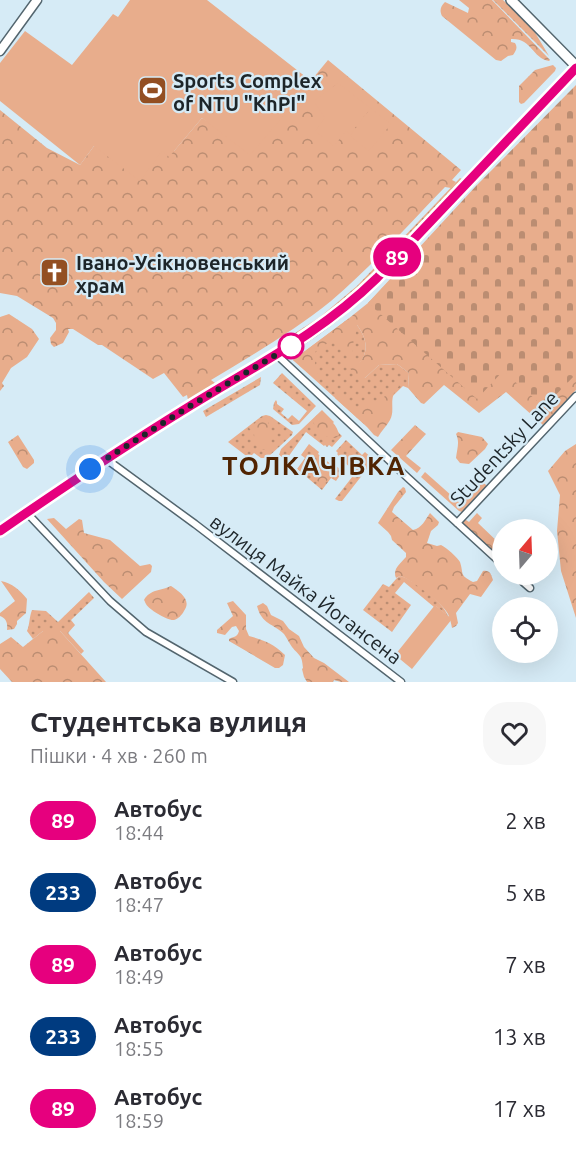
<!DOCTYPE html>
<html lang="uk">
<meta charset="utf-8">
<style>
body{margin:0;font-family:Ubuntu,sans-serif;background:#f7f7f7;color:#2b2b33;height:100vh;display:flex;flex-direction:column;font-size:22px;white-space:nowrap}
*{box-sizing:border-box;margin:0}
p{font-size:20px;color:#7c7c81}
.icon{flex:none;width:33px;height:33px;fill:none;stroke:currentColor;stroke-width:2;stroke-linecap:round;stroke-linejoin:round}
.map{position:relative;height:682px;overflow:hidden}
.drawer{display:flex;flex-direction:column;background:#fff;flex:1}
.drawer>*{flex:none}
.badge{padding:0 12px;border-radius:20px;font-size:21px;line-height:39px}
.needle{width:39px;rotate:19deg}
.fabs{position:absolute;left:492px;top:519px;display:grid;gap:12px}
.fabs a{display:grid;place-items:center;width:66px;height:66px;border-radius:50%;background:#fff;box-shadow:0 6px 24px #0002;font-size:30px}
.you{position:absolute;width:30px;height:30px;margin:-15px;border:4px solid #fff;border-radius:50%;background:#1a73e8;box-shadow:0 0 0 9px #1a73e833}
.map>.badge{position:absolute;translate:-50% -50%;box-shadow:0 0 0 3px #fff}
.round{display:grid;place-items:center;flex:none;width:63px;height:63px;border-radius:24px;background:#f7f7f7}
.overview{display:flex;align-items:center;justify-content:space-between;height:102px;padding:0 30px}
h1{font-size:28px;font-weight:700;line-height:45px}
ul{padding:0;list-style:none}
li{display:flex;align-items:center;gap:18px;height:72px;padding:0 30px}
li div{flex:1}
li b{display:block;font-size:22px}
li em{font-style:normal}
li .badge{min-width:66px;font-weight:700;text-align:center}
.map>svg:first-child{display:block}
.grass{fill:url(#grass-dots)}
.forest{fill:url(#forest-crowns)}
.cemetery{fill:url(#cemetery-stones)}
.garden{fill:#e8ad8c}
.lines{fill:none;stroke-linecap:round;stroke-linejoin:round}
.street-casing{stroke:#53656e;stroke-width:9}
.secondary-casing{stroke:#53656e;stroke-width:11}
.primary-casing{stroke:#53656e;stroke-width:12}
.street{stroke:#fff;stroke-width:6}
.secondary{stroke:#fff;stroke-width:8}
.primary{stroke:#fff;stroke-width:9}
.line-casing{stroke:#fff;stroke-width:14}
.line{stroke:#e6007e;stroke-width:9}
.walk{stroke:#1d2529;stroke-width:6;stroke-dasharray:0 10.8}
.stop-dot{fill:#fff;stroke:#e6007e;stroke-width:3}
.labels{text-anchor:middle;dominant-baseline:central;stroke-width:4.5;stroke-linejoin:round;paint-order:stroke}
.poi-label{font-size:20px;font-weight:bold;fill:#1d2529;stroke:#d6ebf6;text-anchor:start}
.street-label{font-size:20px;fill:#1d2529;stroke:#d6ebf6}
.district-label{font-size:26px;font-weight:bold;letter-spacing:1.5px;fill:#512402;stroke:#d6ebf6}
</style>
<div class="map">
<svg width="576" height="682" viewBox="0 0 576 682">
<defs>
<pattern id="grass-dots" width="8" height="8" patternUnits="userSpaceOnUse" patternTransform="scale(1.5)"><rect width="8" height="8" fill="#e8ad8c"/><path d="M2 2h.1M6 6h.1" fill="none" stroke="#bb8d72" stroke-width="1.8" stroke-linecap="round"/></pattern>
<pattern id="forest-crowns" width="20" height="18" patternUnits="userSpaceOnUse" patternTransform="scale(1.5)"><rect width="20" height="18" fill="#e8ad8c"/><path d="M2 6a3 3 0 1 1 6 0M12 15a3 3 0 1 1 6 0" fill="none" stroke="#bb8d72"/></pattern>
<pattern id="cemetery-stones" width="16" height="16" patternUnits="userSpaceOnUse" patternTransform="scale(1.5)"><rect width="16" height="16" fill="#e8ad8c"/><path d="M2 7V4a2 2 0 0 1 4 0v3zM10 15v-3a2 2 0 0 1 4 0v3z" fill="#bb8d72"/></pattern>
</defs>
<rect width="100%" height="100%" fill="#d6ebf6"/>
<!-- grass -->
<path class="grass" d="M 493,0 L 503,0 L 533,29 L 549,56 Z
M 460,178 L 462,179 L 358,288 L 321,318 L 293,337 L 292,335 L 320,317 L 357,286 Z
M 348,319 L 353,325 L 357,325 C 366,337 370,351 359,364 L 365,378 L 379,365 L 397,364 L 409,373 L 408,388 L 403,386 L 364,424 L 293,360 Z
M 282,373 L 316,406 L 299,424 L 292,425 L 273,409 L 274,403 L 276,400 L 277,402 L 277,404 L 284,409 L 281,413 L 288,419 L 292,415 L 299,421 L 307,411 L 273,383 Z
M 261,377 L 260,385 L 206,417 L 203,411 Z
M 322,410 L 334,422 L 331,425 L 342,436 L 332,447 L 329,445 L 327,447 L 325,445 L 324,446 L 306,432 L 286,460 L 279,455 L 281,449 Z
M 266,415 L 270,416 L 293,432 L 292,435 L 267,458 L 261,458 L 254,453 L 249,458 L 228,442 L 262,416 Z
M 346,440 L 362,455 L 365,452 L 374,460 L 342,501 L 339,501 L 335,499 L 356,472 L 339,458 L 340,457 L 337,454 L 338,453 L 336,451 Z
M 309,444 L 319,452 L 318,454 L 332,465 L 333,464 L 343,471 L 336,481 L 331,478 L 322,490 L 297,469 L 305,458 L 301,455 Z
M 400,576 C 413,579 444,603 448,616 L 436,606 L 434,607 L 404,582 L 395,593 L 411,605 L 392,632 L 363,610 L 383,584 L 389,587 L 397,578 Z
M 89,592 L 94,598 L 71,620 L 75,625 L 68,633 L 84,651 L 81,654 L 60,631 L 43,631 L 33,639 L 27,631 C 30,623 29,618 32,610 L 46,611 L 58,622 Z"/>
<!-- forest -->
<path class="forest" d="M 459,0 L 492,0 L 550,60 L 549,61 C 532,58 532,38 511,39 L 511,42 L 515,43 C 518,48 516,50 513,55 L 508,56 L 501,61 L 496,60 L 442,16 C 439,10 441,6 445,2 L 468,13 L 469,8 Z
M 328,60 L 461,170 L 452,180 L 456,182 L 451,188 L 445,187 C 408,225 372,266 331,301 C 294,331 252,355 211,380 L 215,383 L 214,386 L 207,388 C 202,395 196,399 188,400 L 187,395 L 183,397 L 164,373 L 153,379 L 102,345 L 98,345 L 73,329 L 68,329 L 69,332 L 63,343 L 54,347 L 51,344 L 50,338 L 56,330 L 56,323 L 53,318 L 17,296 L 0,293 L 0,110 L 47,148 L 80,165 L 94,146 L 162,151 L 174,151 L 202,118 L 207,121 L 266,135 Z
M 553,65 L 556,68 L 555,71 L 524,103 L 521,104 L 519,102 L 519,86 L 535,70 Z
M 576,86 L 576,390 L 543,425 L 506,392 L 479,413 L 444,385 L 424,404 L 421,403 L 408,388 L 409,373 L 397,364 L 379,365 L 365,378 L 356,375 L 355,376 L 353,372 L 347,365 L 346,359 L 348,358 L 354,363 L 359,363 C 370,351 366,337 357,325 L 353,326 L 356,332 C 354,340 352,345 353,354 L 352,357 C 341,354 341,347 335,340 L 332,340 L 315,352 L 315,355 L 317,356 L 315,363 L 318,378 L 317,379 L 313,377 L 293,360 L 348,319 L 368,303 Z
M 9,314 L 32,329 L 39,339 L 27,357 L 11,368 L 2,383 L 4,386 L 0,391 L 0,317 Z
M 397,384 L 399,386 C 387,398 396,409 390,420 C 387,426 381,431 378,437 L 374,435 L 367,427 L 335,398 L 337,394 L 343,396 L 343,399 L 355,411 L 367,397 L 376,405 Z
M 322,412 C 329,418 338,426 339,435 L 336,438 C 321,436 319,436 313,421 L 316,416 Z
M 266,417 L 269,418 L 268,425 L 270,431 L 268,441 L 270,448 L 269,450 C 259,452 254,441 254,433 L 249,428 L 261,418 Z
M 415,425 L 426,434 L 406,456 L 421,468 L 417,473 L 391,450 Z
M 458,432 L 482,437 L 488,444 L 485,449 L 469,464 L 460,463 L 456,458 C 457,449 460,442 456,434 Z
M 18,435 L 34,460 L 34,463 L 27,469 L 23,467 L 8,442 Z
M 576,444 L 576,618 L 561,571 L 557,531 L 560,495 L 548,471 L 565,451 Z
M 311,462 C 323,464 334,461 337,477 L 330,478 L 323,484 C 316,482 308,473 306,466 Z
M 425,472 L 461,504 L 482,481 L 487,486 L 465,511 L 462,512 L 459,511 L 421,477 Z
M 403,487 L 405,488 L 406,492 L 394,507 L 392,512 L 413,530 C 422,528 425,520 430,513 L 439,522 L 438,525 L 431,531 L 427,543 L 437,546 L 441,545 C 446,547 458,558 460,562 C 464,574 459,575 473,582 L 477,581 L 483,571 C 490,570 491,574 493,580 L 481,597 L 470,594 L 456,613 L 458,623 L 456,626 L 452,628 C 451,623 450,618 448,614 C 443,604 411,579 400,576 L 396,578 C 392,569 401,563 406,557 L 406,553 L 392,540 L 391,536 L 388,532 L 378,523 L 398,492 Z
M 477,513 L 482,518 L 478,523 L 502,546 L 502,552 L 500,554 L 495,553 L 462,522 L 463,518 L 469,522 Z
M 54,518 L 66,529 L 79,519 L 82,520 L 84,533 L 110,540 L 140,566 L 150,564 L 152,566 L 151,572 L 122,599 L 104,582 L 47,519 Z
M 1,581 C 12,583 20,590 27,599 L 26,613 L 17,621 L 17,624 L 14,629 L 7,630 C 8,623 6,618 0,616 L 0,613 L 15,601 Z
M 171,586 C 180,592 192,600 184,611 C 182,615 178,619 174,620 C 168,621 148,609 146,604 C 145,603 145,601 144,600 C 150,589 161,591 171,586 Z
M 233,601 L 246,615 L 246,629 L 249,636 C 266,641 272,643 285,655 L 283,665 L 279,668 L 275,668 L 229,641 L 229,639 C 234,636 237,638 239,631 L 236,626 L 232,627 L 225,635 L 217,633 L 217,630 L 233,616 L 227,603 Z
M 263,603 L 267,606 L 271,615 L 283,621 L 289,629 L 299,636 L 304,647 L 314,658 L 324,663 L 349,682 L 341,682 L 334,680 L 333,682 L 307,682 L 304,677 L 302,669 L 303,668 C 302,654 299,656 292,647 C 289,643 287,638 284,634 C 273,623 262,625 257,606 Z
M 43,631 L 60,631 L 106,682 L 12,682 L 0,669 L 0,644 L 11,637 L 23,647 Z"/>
<!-- cemetery -->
<path class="cemetery" d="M 576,85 L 576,374 L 544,407 L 503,371 L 477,399 L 368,303 L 476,186 Z"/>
<!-- garden -->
<path class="garden" d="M 130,0 L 207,0 L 311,81 L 287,112 L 250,155 L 202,118 L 169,157 L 162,151 L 140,181 L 94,146 L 80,165 L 0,101 L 0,63 L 25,31 L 72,65 L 113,14 L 118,17 Z
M 338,83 L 391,124 L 369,151 L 350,136 L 370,109 L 350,134 L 346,131 L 334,146 L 315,131 L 325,118 L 315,103 L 315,100 Z
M 435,605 L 452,619 L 412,669 L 395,655 Z"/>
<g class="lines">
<defs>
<path id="street" d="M 277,355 L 408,478 L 502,564
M 106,459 L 195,524 L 401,682
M 27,513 L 110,601 L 146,632 L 233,682
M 457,523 L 576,396
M 514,574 L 530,588"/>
<path id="secondary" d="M 0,51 L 37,0
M 0,531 C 62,488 125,445 190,406 C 238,376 291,351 336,315 C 350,303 364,291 377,278 L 576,68"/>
<path id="primary" d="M 511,0 L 576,66"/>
</defs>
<!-- street casing -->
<use href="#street" class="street-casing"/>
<!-- secondary casing -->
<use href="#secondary" class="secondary-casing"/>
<!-- primary casing -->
<use href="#primary" class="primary-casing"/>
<!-- street -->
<use href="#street" class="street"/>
<!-- secondary -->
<use href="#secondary" class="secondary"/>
<!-- primary -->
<use href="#primary" class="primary"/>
</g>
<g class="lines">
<defs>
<path id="line" d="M 0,531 C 62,488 125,446 190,406 C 256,365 320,334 377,278 L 576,68"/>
</defs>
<!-- line casing -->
<use href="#line" class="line-casing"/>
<!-- line -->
<use href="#line" class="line"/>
<!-- walk -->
<path class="walk" d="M 90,469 L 190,406 L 291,346"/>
</g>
<!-- icons -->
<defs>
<symbol id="stadium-square" viewBox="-11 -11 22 22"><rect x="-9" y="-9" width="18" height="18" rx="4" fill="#934f22" stroke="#d6ebf6"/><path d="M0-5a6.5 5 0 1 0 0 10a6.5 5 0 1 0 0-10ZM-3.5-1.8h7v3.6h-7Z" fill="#fff"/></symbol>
<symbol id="church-square" viewBox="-11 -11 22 22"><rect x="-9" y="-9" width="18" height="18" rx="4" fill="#934f22" stroke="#d6ebf6"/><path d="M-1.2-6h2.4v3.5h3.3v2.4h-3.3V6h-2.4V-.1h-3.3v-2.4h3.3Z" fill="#fff"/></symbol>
</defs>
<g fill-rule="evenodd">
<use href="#stadium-square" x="136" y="74" width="33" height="33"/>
<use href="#church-square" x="38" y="256" width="33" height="33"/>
</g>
<!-- markers -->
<circle class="stop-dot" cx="291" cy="346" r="12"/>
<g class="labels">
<!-- poi labels -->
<g class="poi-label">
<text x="173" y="80">Sports Complex<tspan x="173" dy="23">of NTU "KhPI"</tspan></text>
<text x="76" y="262">Івано-Усікновенський<tspan x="76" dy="23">храм</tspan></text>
</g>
<!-- street labels -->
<g class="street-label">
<text transform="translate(504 448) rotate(-47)">Studentsky Lane</text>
<text transform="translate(306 589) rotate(37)">вулиця Майка Йогансена</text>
</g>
<!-- district labels -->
<g class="district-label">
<text x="314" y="465">ТОЛКАЧІВКА</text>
</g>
</g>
</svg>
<div class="fabs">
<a><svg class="needle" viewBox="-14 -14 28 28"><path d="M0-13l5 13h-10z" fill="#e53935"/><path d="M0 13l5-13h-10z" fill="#7c7c81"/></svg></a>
<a><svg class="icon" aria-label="locate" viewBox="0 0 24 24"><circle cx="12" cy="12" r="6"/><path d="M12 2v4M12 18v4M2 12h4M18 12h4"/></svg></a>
</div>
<div class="you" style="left:90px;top:469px"></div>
<b class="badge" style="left:397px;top:257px;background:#e6007e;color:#fff">89</b>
</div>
<section class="drawer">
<div class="overview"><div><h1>Студентська вулиця</h1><p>Пішки · 4 хв · 260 m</p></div><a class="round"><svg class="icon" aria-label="heart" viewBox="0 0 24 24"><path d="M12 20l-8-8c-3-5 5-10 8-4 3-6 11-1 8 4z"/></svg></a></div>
<ul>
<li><span class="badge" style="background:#e6007e;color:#fff">89</span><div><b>Автобус</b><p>18:44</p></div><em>2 хв</em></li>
<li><span class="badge" style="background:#003b80;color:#fff">233</span><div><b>Автобус</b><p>18:47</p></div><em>5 хв</em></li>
<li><span class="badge" style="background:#e6007e;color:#fff">89</span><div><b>Автобус</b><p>18:49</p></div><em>7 хв</em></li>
<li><span class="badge" style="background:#003b80;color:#fff">233</span><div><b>Автобус</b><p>18:55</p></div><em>13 хв</em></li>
<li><span class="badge" style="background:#e6007e;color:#fff">89</span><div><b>Автобус</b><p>18:59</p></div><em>17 хв</em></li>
</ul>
</section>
